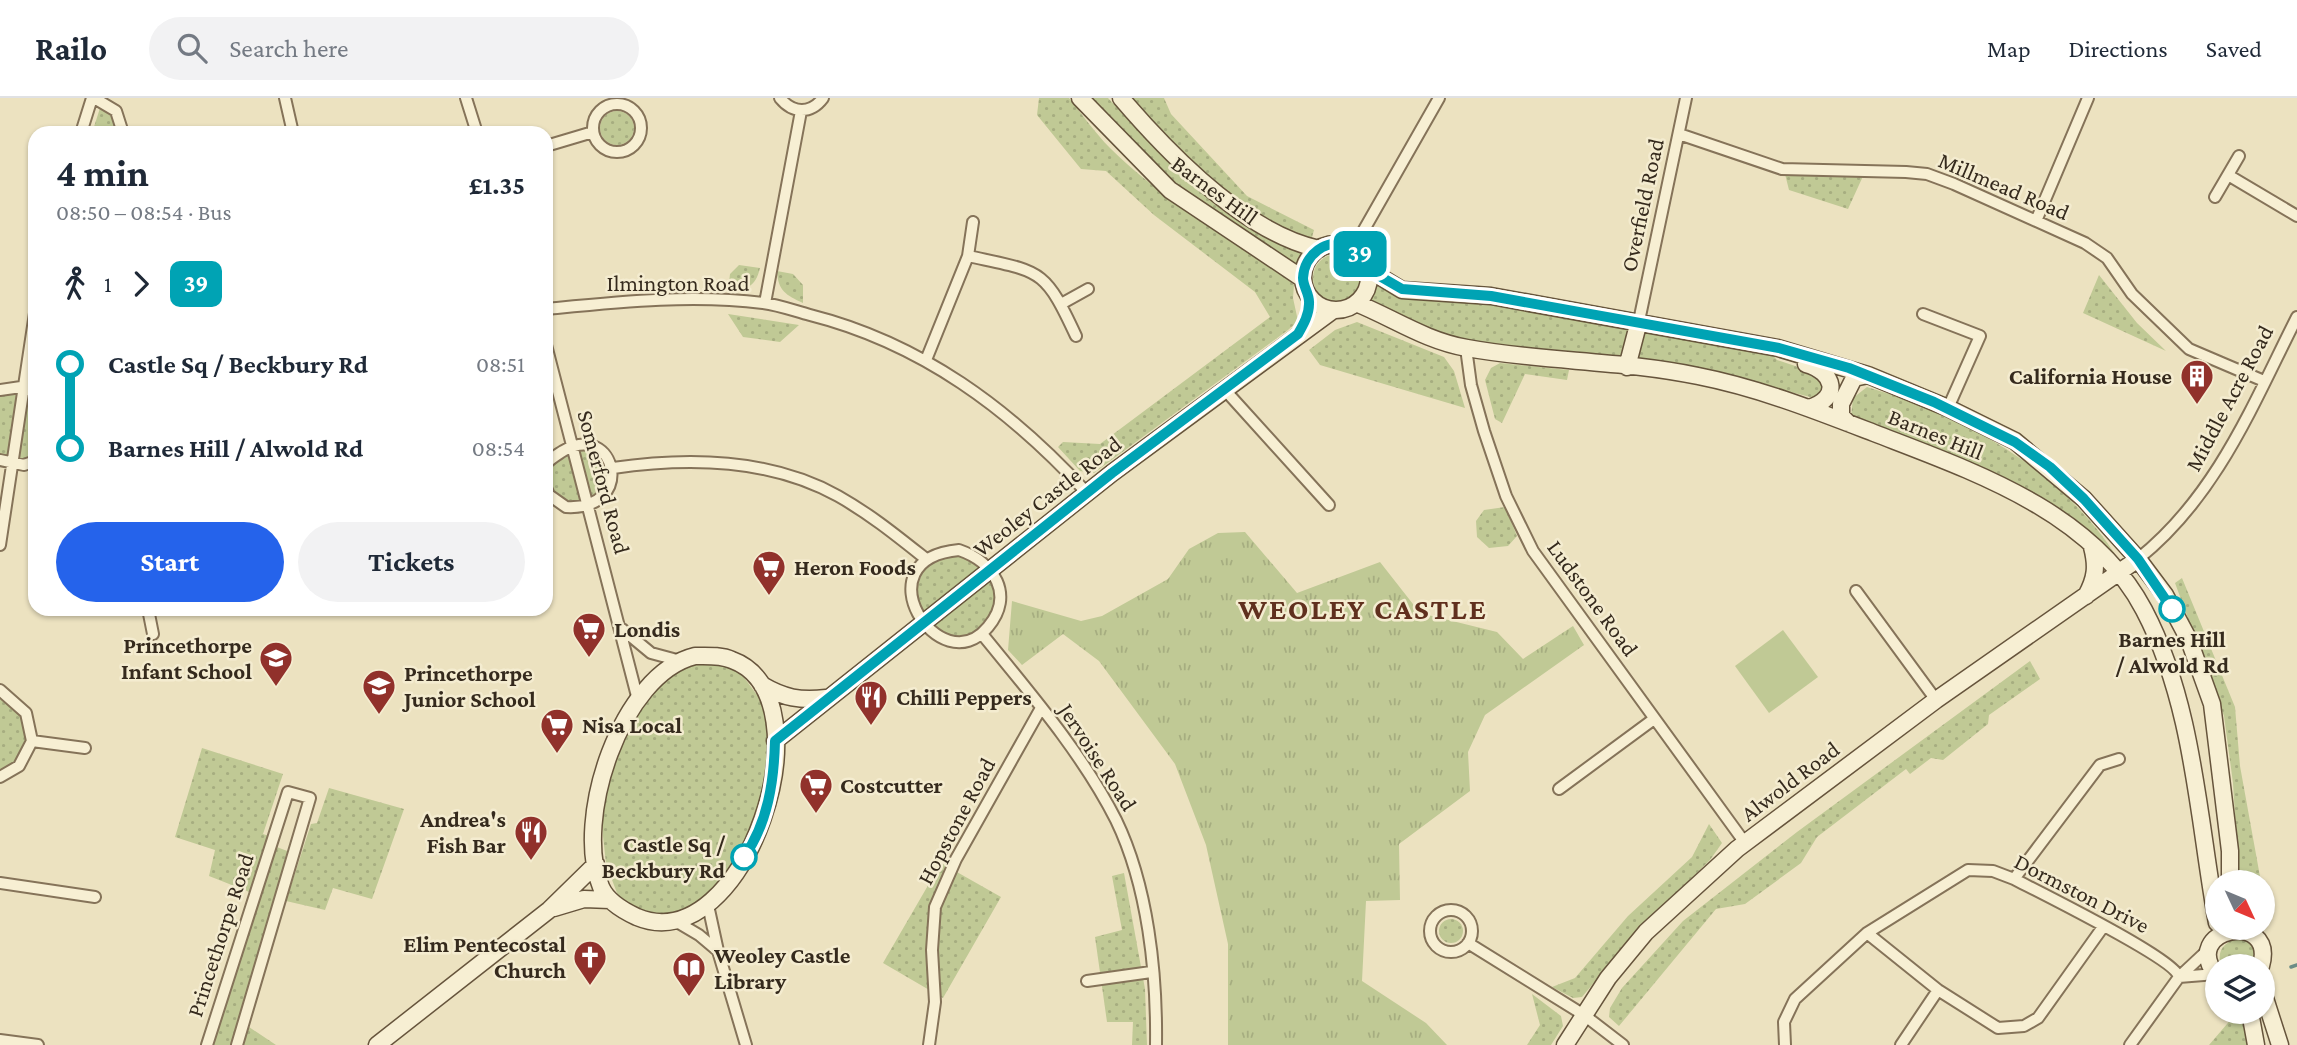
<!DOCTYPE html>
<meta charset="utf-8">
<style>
body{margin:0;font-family:"Crimson Pro",serif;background:#f2f2f3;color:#1f2937;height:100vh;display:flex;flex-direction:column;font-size:26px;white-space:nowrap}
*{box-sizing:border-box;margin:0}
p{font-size:23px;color:#747a83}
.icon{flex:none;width:38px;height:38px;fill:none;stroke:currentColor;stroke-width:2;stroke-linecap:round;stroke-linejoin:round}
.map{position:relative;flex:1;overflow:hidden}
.sheet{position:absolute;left:28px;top:28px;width:525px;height:490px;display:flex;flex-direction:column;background:#fff;border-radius:21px;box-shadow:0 2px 5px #0004}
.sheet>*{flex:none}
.badge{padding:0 14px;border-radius:10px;font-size:24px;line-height:46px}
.needle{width:46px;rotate:134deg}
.tools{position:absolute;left:2205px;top:772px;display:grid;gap:14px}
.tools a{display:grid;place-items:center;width:70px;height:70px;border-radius:50%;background:#fff;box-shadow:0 2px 5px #0004;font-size:35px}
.map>.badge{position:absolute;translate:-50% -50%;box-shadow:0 0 0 4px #fff}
.legs{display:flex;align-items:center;gap:10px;height:77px;padding:0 28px;font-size:23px}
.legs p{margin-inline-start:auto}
.head{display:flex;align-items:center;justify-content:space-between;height:119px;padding:0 28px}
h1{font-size:38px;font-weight:700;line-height:52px}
.action{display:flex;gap:14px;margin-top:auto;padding:14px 28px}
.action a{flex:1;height:80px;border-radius:42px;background:#2563eb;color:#fff;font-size:28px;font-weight:700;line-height:80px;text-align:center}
.action a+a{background:#f2f2f3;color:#1f2937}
ul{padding:0 28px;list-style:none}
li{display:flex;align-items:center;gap:24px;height:84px;font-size:26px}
li i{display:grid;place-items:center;width:10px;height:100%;margin:0 9px;background:currentColor}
li i::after{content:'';width:18px;height:18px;margin:-9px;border:5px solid;border-radius:50%;background:#fff}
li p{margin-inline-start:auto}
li:first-child i{background:linear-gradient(#0000 50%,currentColor 0)}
li:last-child i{background:linear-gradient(currentColor 50%,#0000 0)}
header{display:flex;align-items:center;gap:42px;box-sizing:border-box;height:98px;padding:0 35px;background:#fff;border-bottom:2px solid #e0e1e3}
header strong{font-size:33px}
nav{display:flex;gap:38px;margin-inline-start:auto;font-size:24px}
.search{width:490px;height:63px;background:#f2f2f3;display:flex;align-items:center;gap:18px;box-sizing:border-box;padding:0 24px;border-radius:38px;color:#747a83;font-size:26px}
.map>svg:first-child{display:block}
.grass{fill:url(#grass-dots)}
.park{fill:url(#park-tufts)}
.garden{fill:#c0c995}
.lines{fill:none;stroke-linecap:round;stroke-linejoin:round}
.stream{stroke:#6b8c86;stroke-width:3.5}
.street-casing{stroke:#857359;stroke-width:14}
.secondary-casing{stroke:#66543c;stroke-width:19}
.street{stroke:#f7efd3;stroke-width:10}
.secondary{stroke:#f7efd3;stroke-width:16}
.line-1-casing{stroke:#fff;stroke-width:16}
.line-1{stroke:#00a3b4;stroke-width:10}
.stop-1-dot{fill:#fff;stroke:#00a3b4;stroke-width:3.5}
.labels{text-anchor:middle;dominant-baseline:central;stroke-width:5;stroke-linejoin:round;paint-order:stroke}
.street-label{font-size:23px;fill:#352a1d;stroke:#f4ecd0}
.poi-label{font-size:23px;font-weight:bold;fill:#352a1d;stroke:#f4ecd0;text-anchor:start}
.stop-label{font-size:23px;font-weight:bold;fill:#352a1d;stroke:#f4ecd0}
.district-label{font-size:30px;font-weight:bold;letter-spacing:2px;fill:#60301e;stroke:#f4ecd0}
</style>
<header>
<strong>Railo</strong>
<div class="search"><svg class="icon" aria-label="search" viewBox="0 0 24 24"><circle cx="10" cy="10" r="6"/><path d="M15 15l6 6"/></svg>Search here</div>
<nav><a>Map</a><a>Directions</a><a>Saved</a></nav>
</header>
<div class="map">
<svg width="2297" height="947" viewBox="0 0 2297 947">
<defs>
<pattern id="grass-dots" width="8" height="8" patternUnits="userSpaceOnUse" patternTransform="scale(1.75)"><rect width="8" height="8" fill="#c0c995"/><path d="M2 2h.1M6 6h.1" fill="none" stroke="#a6ad80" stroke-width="1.8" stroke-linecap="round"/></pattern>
<pattern id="park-tufts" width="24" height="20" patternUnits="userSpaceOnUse" patternTransform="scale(1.75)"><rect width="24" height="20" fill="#c0c995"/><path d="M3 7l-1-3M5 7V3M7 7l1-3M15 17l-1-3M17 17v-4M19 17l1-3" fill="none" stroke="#a6ad80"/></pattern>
</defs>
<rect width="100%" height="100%" fill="#ece2c0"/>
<!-- grass -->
<path class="grass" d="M 1039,0 L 1069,0 C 1082,16 1095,35 1110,50 C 1161,100 1222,136 1281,174 L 1294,187 L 1293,200 L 1298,223 L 1288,232 L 1094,375 L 1080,373 L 1058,349 L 1063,344 L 1100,346 L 1270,219 L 1255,194 L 1154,117 L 1106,73 L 1081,71 L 1037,17 Z
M 1089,0 L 1108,0 C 1166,61 1226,124 1306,157 L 1300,171 L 1175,92 Z
M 1131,0 L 1164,0 L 1171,16 L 1247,98 L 1314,132 L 1311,143 C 1230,110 1187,64 1131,0 Z
M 100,10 L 111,18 L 120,35 L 92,35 Z
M600 30a17 17 0 1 1 34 0a17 17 0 1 1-34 0Z
M 1785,76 L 1864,76 L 1848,111 L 1789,92 Z
M1313 180a24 24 0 1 1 48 0a24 24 0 1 1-48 0Z
M 739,167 L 760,170 C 755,190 747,191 728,193 L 730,176 Z
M 777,173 L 793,176 L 803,187 L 803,205 C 786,197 778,193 777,173 Z
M 2099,177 L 2137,225 L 2166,253 L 2083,215 Z
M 1377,188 L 1410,199 L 1509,208 L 1770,254 L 1777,262 L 1819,276 L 1824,285 L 1822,296 L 1814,300 L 1696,270 L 1591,255 L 1458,243 L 1368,206 Z
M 728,216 L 799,227 L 780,244 L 743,239 Z
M 1357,224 L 1444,259 L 1454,273 L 1465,310 L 1320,267 L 1309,252 L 1335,232 Z
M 1500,265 L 1569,272 L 1567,282 L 1525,276 L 1502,325 L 1495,321 L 1485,282 L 1491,270 Z
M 1867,289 C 1965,318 2058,370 2115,456 L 2044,406 L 1851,319 L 1853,300 Z
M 19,291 L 8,361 L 0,358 L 0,295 Z
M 24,298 L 35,301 L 35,359 L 15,362 Z
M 572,349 L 595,350 L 608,369 L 604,396 L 590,401 Z
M 569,354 L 585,405 L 565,407 L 546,386 L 546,370 Z
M 1505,409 L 1517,438 L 1508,448 L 1489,450 L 1477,439 L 1476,423 L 1484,412 Z
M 957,456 L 974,461 L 985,470 L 924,521 L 915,496 L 925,466 Z
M 990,479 L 998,496 L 993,519 C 967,539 960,548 930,527 Z
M 2182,480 L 2235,609 L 2240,668 L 2261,784 L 2239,784 L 2233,685 L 2224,618 L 2175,485 Z
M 2030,563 L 2040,581 L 1989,617 L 1988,626 L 1943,662 L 1931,660 L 1910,676 L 1906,671 L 1817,739 L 1801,765 L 1745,806 L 1716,811 L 1619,928 L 1609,919 L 1610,910 L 1622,890 L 1683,823 L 1797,734 Z
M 705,565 L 737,570 L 760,601 L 774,643 L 764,718 L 716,794 L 661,823 L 620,803 L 606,766 L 603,738 L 602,711 L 611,667 L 625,629 L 678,566 Z
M 0,593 L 11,601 L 30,630 L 26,656 L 0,678 Z
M 202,650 L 283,676 L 263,736 L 272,739 L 252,795 L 209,778 L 215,752 L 175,739 Z
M 329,690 L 404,711 L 372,801 L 333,790 L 325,812 L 286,803 L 311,726 L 317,725 Z
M 1709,726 L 1722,745 L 1710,762 L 1635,835 L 1582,899 L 1573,900 L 1552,889 L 1575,880 L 1628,818 L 1692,759 Z
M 274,748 L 290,754 L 231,947 L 213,947 Z
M 941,765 L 1001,799 L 943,900 L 883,865 Z
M 1124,775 L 1145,891 L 1147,947 L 1132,947 L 1133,924 L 1107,924 L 1095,839 L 1122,832 L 1112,778 Z
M1439 833a12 12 0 1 1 24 0a12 12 0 1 1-24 0Z
M 2240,840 L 2250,844 L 2256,852 L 2255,868 L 2221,868 C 2216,852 2225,843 2240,840 Z
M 1532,896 L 1561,918 L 1563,928 L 1551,947 L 1527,947 L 1540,927 Z
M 2233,919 L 2244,925 L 2250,947 L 2209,947 Z
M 249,929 L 276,947 L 243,947 Z"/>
<!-- park -->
<path class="park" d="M 1245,434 L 1297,495 L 1380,464 L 1420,515 L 1497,534 L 1523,561 L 1573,528 L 1584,547 L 1485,617 L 1468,654 L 1470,693 L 1399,746 L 1400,802 L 1366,803 L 1362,883 L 1426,925 L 1447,947 L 1228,947 L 1228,846 L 1206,747 L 1175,666 L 1099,563 L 1063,536 L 1022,567 L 1008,552 L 1012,503 L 1081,523 L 1102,518 L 1168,481 L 1189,451 L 1218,435 Z"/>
<!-- garden -->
<path class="garden" d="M 1783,532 L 1818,579 L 1769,615 L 1735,568 Z"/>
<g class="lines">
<!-- stream -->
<path class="stream" d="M 2291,869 L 2297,867"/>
<defs>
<path id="street" d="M 94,0 L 116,13 L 123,35
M 285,0 L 293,35
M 466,0 L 477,35
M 780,0 C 793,16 811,16 823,0
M593 30a24 24 0 1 1 48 0a24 24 0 1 1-48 0Z
M 81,35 L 92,0
M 1679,36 L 1782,71 L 1906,74 L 1927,76 L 1954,86 L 2085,145 L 2107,160 L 2132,196 L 2189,251 L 2264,283
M 546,48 L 593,34
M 2228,77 L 2297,118
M 2215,99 L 2239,58
M 2036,123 L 2088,0
M 1353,151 L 1439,0
M 968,158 C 1041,174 1044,169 1076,238
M 765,205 L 801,13
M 1061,206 L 1088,191
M 546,211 C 618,204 691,196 763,205 C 779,207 795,213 810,217 C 921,245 1010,311 1087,395
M 1923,216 L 1980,238 L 1948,310
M 1639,223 L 1686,0
M 546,247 L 638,602
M 1466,250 L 1471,287 L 1484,333 L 1506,398 L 1533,453 L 1745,745
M 926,262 L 968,158 L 973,124
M 0,292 L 21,289 L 35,293
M 1225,292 L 1329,407
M 0,362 L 24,367 L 35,363
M 546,366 C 551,360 557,357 563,353 C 616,322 637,413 566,409 L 549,397 L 546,390
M 613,370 C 688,359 770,360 838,398 C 870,416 897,438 926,461
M 0,447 L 35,215
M 959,452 C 994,464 1015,497 988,529 C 940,587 859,461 959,452 Z
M 2138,461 C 2217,398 2253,306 2297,219
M 1856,493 L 1936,602
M 148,511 L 153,536
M 622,531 L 651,555 L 677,562
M 982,536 C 1030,595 1082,655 1116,722 C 1148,788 1157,875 1156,947
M 0,592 L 26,615 L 32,643 L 19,668 L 0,679
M 32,643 L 85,650
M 1559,691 L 1654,621
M 2014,781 L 2100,667 L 2119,661
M 0,785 L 95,799
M 708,807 L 718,853 L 746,947
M1430 833a21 21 0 1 1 42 0a21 21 0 1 1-42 0Z
M 677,824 L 699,837 L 718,853
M 1867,835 L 1938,892 L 1998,930 L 2024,928 L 2038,920 L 2103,829
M 1468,845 L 1584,917 L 1623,947
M 2179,879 L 2216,876
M 1087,883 L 1151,874
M 0,942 L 38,947
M 207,947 L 288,694 L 310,700 L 237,947
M 929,947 L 935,904 L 932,852 L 935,809 L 956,761 L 1041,610
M 1785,947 L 1784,924 L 1795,901 L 1867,835 L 1968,772 L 1993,773 L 2014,781 C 2039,794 2175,861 2179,879
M 1901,947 L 1938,892
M 2130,947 L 2179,879 L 2209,851"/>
<path id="secondary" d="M 1080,0 L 1170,92 L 1303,181
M 1121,0 C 1169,56 1245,135 1319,151
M1303 179a33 33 0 1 1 66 0a33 33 0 1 1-66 0Z
M 1369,172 L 1402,192 L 1491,198 L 1778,250 L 1868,277 L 1948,310 L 2015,343 L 2084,401 L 2138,461 L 2165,497 L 2189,542 L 2212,606 L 2230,753 L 2230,784
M 1356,205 C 1393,220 1426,243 1467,250 C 1543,264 1622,262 1698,278 C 1759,290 1817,313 1874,335 C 1972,373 2092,413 2144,512 C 2194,607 2198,721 2217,825
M 1806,266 C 1835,274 1841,300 1809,310
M 1627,269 L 1639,223
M 1848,325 L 1841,318 L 1841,306 L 1854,280 L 1868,277
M 2086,498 C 2096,480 2097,468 2092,449
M 695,558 C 707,558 721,557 732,562 C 832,598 745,864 637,819 C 624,813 607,803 601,789 C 573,722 621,576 695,558 Z
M 762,587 C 784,600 800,603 826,600
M 775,643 L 1112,375 L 1332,213
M 554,810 L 584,801 L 610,802
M 2217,878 C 2178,830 2277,811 2261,868
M 2263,894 L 2280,947
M 2250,914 L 2256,947
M 377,947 L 549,812 L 596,766
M 1565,947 L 1608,880 L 1646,834 L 1737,751 L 1936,602 L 2138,461"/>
</defs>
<!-- street casing -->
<use href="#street" class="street-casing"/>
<!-- secondary casing -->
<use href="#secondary" class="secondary-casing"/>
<!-- street -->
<use href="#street" class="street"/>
<!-- secondary -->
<use href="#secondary" class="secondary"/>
</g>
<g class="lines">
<defs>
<path id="line-1" d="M 744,759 C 768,725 774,683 775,643 L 1112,375 L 1298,236 C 1303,227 1309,217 1309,206 C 1310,196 1303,189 1303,180 C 1304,157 1327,139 1348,148 C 1358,153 1366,161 1369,172 L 1402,191 L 1491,198 L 1779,250 L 1849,270 L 1934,304 L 2015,344 L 2050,369 L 2084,401 L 2138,461 L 2172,511"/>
</defs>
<!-- line-1 casing -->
<use href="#line-1" class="line-1-casing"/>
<!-- line-1 -->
<use href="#line-1" class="line-1"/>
</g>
<!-- icons -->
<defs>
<symbol id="building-pin" viewBox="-11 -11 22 30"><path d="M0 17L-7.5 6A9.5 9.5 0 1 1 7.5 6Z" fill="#91312b" stroke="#f4ecd0"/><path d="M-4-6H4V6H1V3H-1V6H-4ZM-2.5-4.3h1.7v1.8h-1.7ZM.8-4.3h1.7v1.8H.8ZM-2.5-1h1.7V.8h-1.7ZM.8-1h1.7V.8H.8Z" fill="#fff"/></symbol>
<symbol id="supermarket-pin" viewBox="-11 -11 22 30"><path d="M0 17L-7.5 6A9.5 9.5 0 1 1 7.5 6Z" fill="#91312b" stroke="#f4ecd0"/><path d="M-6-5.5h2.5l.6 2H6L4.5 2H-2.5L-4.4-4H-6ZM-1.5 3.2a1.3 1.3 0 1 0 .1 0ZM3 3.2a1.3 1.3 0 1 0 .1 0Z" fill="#fff"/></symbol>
<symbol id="school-pin" viewBox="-11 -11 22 30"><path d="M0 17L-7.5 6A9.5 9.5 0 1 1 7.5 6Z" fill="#91312b" stroke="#f4ecd0"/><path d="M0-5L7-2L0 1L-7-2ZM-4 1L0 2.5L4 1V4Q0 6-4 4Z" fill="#fff"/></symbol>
<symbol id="restaurant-pin" viewBox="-11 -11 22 30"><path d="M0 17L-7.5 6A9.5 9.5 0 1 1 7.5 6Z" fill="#91312b" stroke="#f4ecd0"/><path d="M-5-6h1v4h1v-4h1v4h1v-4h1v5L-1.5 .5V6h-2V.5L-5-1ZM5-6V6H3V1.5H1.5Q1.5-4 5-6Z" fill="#fff"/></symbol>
<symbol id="church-pin" viewBox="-11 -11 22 30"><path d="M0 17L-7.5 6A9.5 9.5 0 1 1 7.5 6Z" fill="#91312b" stroke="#f4ecd0"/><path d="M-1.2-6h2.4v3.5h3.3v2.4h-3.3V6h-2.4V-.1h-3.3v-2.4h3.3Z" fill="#fff"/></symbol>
<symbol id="library-pin" viewBox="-11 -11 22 30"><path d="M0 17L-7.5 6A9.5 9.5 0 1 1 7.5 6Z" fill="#91312b" stroke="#f4ecd0"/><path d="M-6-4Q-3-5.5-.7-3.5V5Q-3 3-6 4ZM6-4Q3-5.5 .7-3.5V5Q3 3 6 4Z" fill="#fff"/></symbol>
</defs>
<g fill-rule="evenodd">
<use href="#building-pin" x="2178" y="259" width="38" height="52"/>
<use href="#supermarket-pin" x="750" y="450" width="38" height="52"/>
<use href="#supermarket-pin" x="570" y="512" width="38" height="52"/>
<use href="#school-pin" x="257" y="541" width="38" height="52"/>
<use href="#school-pin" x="360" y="569" width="38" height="52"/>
<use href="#restaurant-pin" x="852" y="580" width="38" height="52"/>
<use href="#supermarket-pin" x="538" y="608" width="38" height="52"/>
<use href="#supermarket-pin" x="797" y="668" width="38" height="52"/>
<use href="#restaurant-pin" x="512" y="715" width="38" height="52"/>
<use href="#church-pin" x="571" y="840" width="38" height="52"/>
<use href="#library-pin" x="670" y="851" width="38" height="52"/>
</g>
<!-- markers -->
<g class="stop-1-dot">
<circle cx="2172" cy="511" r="12"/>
<circle cx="744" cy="759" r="12"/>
</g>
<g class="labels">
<!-- street labels -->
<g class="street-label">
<text transform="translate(2004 88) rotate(23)">Millmead Road</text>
<text transform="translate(1215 92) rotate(36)">Barnes Hill</text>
<text transform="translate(1642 107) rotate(-78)">Overfield Road</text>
<text x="678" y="185">Ilmington Road</text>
<text transform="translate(2229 300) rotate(-62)">Middle Acre Road</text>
<text transform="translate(1936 336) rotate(22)">Barnes Hill</text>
<text transform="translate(604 384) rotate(75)">Somerford Road</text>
<text transform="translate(1047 398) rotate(-38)">Weoley Castle Road</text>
<text transform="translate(1593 500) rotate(54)">Ludstone Road</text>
<text transform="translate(1098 659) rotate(57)">Jervoise Road</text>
<text transform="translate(1790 683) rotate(-37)">Alwold Road</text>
<text transform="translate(956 723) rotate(-62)">Hopstone Road</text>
<text transform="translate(2082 795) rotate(27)">Dormston Drive</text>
<text transform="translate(220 837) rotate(-72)">Princethorpe Road</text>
</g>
<!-- poi labels -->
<g class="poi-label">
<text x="2172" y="278" text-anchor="end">California House</text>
<text x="794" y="469">Heron Foods</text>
<text x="614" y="531">Londis</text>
<text x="252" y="547" text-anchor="end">Princethorpe<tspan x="252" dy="26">Infant School</tspan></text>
<text x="404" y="575">Princethorpe<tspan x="404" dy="26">Junior School</tspan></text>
<text x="896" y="599">Chilli Peppers</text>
<text x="582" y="627">Nisa Local</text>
<text x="840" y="687">Costcutter</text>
<text x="506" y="721" text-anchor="end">Andrea's<tspan x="506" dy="26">Fish Bar</tspan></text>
<text x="566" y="846" text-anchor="end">Elim Pentecostal<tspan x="566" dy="26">Church</tspan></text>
<text x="714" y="857">Weoley Castle<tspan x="714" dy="26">Library</tspan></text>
</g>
<!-- stop labels -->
<g class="stop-label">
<text x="2172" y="541">Barnes Hill<tspan x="2172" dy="26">/ Alwold Rd</tspan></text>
<text x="725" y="746" text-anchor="end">Castle Sq /<tspan x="725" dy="26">Beckbury Rd</tspan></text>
</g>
<!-- district labels -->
<g class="district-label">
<text x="1363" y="510">WEOLEY CASTLE</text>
</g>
</g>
</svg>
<div class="tools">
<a><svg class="needle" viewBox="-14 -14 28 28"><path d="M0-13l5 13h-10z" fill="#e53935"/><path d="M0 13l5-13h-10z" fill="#747a83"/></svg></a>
<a><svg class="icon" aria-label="layers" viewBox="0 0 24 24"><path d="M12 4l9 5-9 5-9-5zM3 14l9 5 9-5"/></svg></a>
</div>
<b class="badge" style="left:1360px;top:156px;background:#00a3b4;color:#fff">39</b>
<section class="sheet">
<div class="head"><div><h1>4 min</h1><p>08:50 – 08:54 · Bus</p></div><b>£1.35</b></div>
<div class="legs"><svg class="icon" aria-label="walk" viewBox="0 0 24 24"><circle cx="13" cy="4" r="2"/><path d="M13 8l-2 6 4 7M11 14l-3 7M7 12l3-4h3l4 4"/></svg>1<svg class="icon" aria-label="forward" viewBox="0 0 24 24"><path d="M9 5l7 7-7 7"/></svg><b class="badge" style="background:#00a3b4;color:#fff">39</b></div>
<ul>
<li><i style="color:#00a3b4"></i><b>Castle Sq / Beckbury Rd</b><p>08:51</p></li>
<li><i style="color:#00a3b4"></i><b>Barnes Hill / Alwold Rd</b><p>08:54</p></li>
</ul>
<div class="action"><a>Start</a><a>Tickets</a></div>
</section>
</div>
